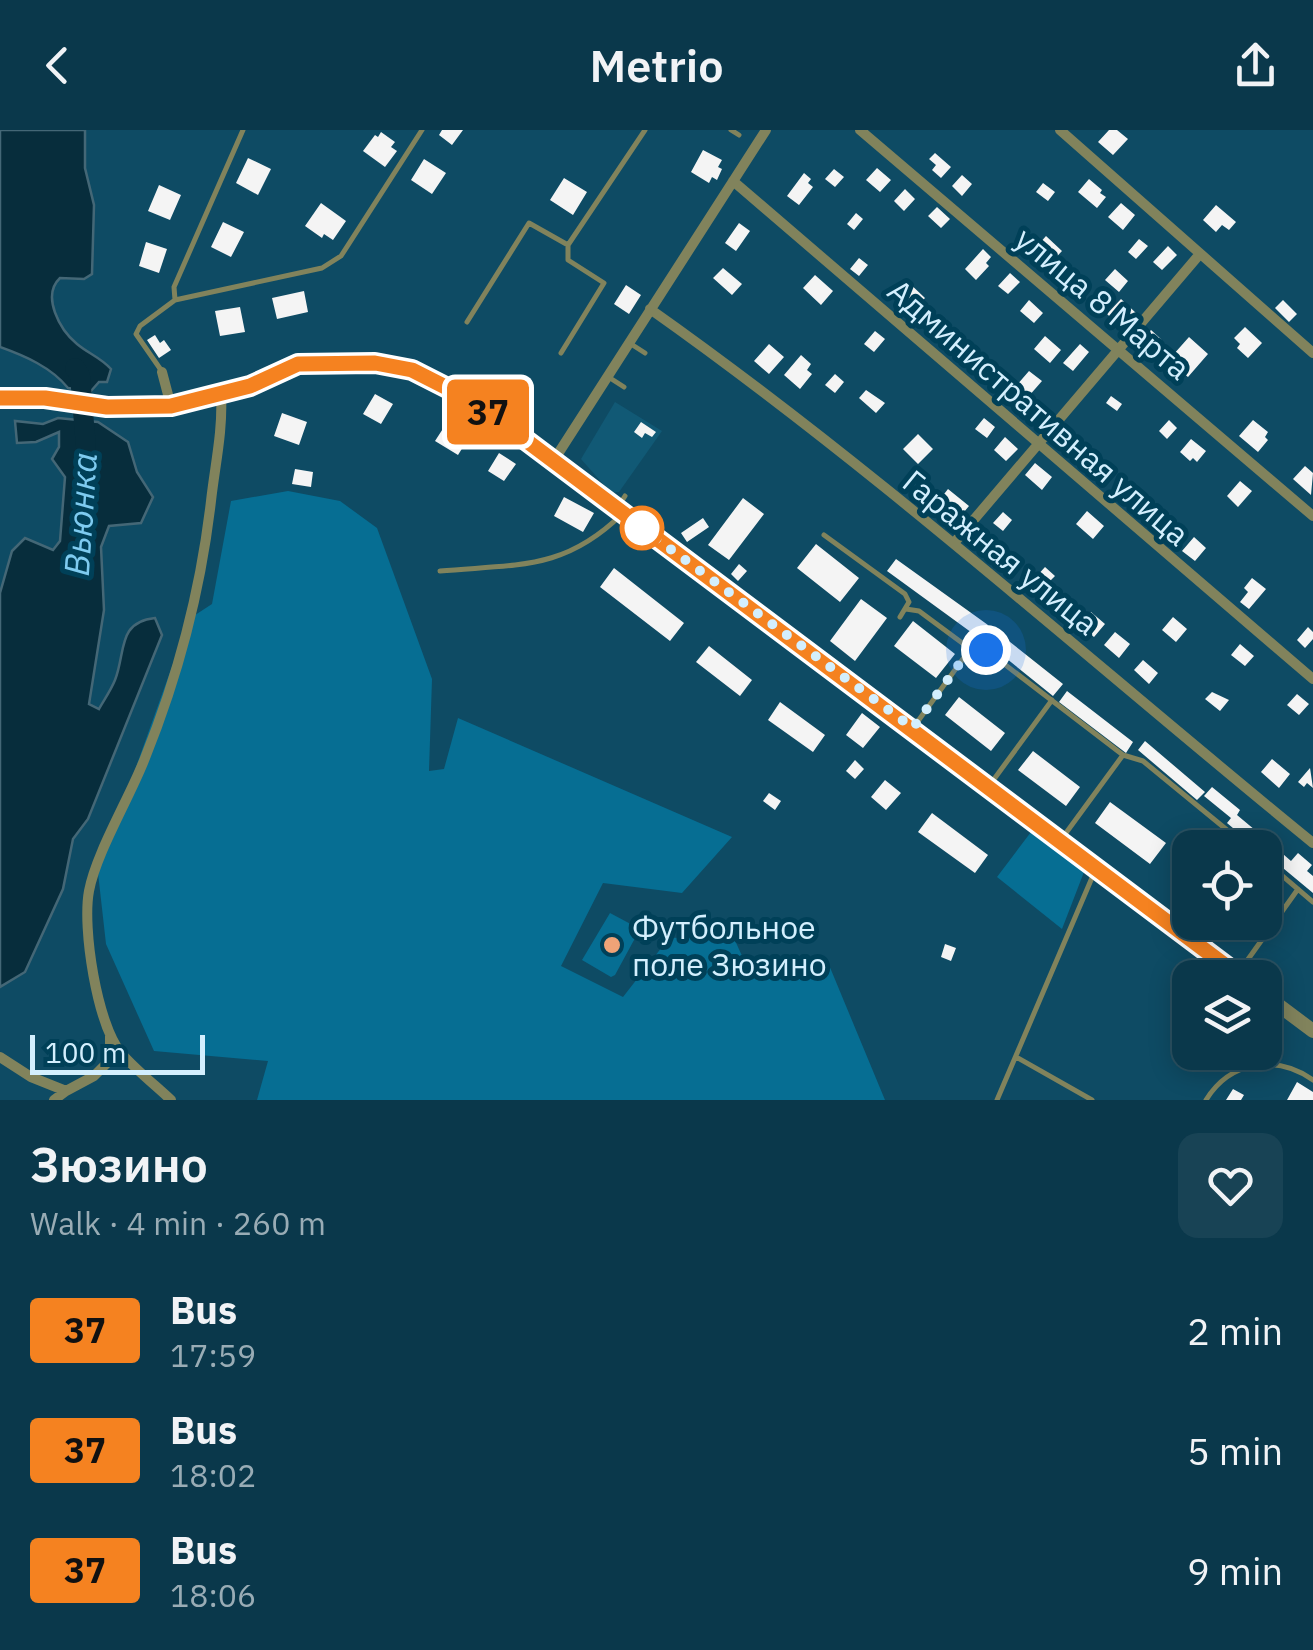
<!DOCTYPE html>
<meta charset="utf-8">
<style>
body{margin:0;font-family:"IBM Plex Sans",sans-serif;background:#184355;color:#f1f3f6;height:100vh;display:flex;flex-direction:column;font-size:38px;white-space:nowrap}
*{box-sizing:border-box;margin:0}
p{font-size:32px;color:#99acb5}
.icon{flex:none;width:55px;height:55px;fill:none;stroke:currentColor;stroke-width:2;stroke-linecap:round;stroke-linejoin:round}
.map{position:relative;height:970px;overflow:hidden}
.sheet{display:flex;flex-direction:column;background:#0a384b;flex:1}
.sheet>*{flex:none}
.badge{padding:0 20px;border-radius:8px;font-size:35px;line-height:65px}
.controls{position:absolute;left:1172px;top:700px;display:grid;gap:20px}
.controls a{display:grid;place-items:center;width:110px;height:110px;border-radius:20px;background:#0a384b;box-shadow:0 5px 25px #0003,0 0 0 2px #2a5263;font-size:50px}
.scale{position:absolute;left:30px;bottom:25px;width:175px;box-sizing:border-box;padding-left:10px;border:5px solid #d3effe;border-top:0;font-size:28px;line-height:35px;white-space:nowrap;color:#d3effe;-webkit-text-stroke:8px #004058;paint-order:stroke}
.you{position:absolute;width:50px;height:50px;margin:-25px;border:8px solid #fff;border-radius:50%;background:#1a73e8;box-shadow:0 0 0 15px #1a73e833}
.map>.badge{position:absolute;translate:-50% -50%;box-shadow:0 0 0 5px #fff}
.round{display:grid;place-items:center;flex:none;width:105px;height:105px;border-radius:20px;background:#184355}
.summary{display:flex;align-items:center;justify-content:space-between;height:170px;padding:0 30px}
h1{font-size:48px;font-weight:600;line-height:75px}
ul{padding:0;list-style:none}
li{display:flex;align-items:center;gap:30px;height:120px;padding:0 30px}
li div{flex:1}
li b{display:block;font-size:38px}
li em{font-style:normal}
li .badge{min-width:110px;font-weight:700;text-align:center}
header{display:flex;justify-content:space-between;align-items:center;height:130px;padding:0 30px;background:#0a384b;font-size:45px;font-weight:600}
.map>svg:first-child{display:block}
.built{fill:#115975}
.green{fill:#066e93}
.water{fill:#072d3c;stroke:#446776;stroke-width:2.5}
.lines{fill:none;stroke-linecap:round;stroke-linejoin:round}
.river{stroke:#072d3c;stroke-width:20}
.building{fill:#f4f4f4}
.service{stroke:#81835c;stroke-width:5}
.minor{stroke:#81835c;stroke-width:10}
.tertiary{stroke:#81835c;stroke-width:14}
.line-casing{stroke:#fff;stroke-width:22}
.line{stroke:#f58220;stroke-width:15}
.walk{stroke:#d3effe;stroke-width:10;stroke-dasharray:0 18}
.stop-dot{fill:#fff;stroke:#f58220;stroke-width:5}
.poi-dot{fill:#efa377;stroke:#004058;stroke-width:4}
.labels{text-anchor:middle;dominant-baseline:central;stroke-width:10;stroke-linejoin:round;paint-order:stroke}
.street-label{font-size:32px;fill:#d3effe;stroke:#004058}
.poi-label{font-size:32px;fill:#d3effe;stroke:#004058;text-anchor:start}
.water-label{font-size:35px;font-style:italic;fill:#7ecbf0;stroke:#004058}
</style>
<header><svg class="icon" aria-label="back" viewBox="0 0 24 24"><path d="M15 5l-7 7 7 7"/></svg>Metrio<svg class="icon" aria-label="share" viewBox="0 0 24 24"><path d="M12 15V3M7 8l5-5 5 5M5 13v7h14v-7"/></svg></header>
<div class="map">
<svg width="1313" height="970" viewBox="0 0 1313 970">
<rect width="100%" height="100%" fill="#0e4b64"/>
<!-- built -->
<path class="built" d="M 615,272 L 662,301 L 619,362 L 611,363 L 581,329 Z"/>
<!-- green -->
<path class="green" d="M 288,361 L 340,371 L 377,398 L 432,549 L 429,641 L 444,639 L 458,588 L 732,707 L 682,763 L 603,753 L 561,836 L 623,867 L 669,808 L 733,806 L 752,848 L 829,835 L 885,970 L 257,970 L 268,931 L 154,921 L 106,814 L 98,743 L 189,489 L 212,474 L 231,371 Z
M 1031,702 L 1084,742 L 1062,799 L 997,747 Z
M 610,783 L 640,799 L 615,845 L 611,847 L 582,830 Z"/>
<!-- water -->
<path class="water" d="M 0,0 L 85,0 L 85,38 L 94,75 L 92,144 L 84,149 L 60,148 C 41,166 60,200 77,214 C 89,224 100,227 111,239 L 107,252 L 99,252 L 91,261 L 68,258 C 51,237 25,226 0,217 Z
M 58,288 L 98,292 L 128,312 L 137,342 L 153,367 L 141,393 L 109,396 L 101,417 L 104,480 L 89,574 L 99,579 C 104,570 111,560 115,550 C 126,522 117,492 155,488 L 162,505 L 88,689 L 73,709 L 63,759 L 25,842 L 0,857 L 0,463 L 12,421 L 25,408 L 53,420 L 60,411 L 65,347 L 52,329 L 59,317 L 59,302 L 36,312 L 17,313 L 15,291 L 43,294 Z"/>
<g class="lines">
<!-- river -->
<path class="river" d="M 75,238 L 80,246 L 86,317"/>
</g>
<!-- building -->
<path class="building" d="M 442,0 L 463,0 L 452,15 L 439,5 Z
M 1109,0 L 1117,0 L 1128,9 L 1113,25 L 1098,12 Z
M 381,2 L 395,12 L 391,17 L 397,21 L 385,37 L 363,21 L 375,5 L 378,7 Z
M 703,20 L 722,30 L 718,37 L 722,39 L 717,50 L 712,47 L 709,53 L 691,42 Z
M 935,23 L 951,37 L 941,48 L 932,40 L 936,35 L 929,29 Z
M 248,28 L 271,39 L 258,65 L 236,53 Z
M 424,29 L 446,43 L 432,64 L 411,50 Z
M 877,38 L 891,50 L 880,62 L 866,50 Z
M 834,39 L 844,47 L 835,57 L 825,49 Z
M 804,43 L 811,49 L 808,53 L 813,57 L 799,75 L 787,66 Z
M 962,45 L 972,54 L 962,66 L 952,56 Z
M 564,48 L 587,62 L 573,85 L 550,70 Z
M 1089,49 L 1102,60 L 1100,63 L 1106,67 L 1097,78 L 1078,62 Z
M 1043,53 L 1055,62 L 1048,71 L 1036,62 Z
M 159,55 L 181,65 L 170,90 L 148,81 Z
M 905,59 L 915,69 L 904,81 L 894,71 Z
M 321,73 L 346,91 L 333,110 L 324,104 L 322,108 L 305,96 Z
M 1121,73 L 1135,85 L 1123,100 L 1108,87 Z
M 1216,75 L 1236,92 L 1229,100 L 1222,95 L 1216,102 L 1203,90 Z
M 937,77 L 950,89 L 941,98 L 928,86 Z
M 856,83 L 863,89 L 854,100 L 847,94 Z
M 223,92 L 244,102 L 231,127 L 211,117 Z
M 739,93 L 750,101 L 736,121 L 725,113 Z
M 1046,106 L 1062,121 L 1048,136 L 1032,122 Z
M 1139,109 L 1148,116 L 1136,129 L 1128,122 Z
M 146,112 L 167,119 L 159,143 L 139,136 Z
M 1168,116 L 1177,125 L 1162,140 L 1153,132 Z
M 983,119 L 991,127 L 986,133 L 989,136 L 976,150 L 965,139 Z
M 859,128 L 868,135 L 859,146 L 850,139 Z
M 723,138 L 742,154 L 732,165 L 713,148 Z
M 1115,139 L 1128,151 L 1119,162 L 1105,150 Z
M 1010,143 L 1020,152 L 1008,164 L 998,156 Z
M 815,145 L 833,161 L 821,175 L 803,158 Z
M 906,150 L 925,168 L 912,182 L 893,164 Z
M 626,155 L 641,165 L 629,184 L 614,174 Z
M 304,161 L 308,182 L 277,189 L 272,168 Z
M 1121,169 L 1136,183 L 1122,198 L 1107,184 Z
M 1029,170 L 1043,183 L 1034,193 L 1020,181 Z
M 1283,170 L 1297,184 L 1289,192 L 1275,178 Z
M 240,177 L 245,202 L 220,206 L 215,181 Z
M 1245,197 L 1262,213 L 1248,228 L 1237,218 L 1240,214 L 1234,208 Z
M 1151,200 L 1162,210 L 1151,222 L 1140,213 Z
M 875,201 L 885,209 L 874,222 L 864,214 Z
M 155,205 L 160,213 L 164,210 L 171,220 L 159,228 L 147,210 Z
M 1045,206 L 1061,220 L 1050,233 L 1034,219 Z
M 957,207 L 968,218 L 960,227 L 948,216 Z
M 1189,207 L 1208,224 L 1188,247 L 1182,242 L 1186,237 L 1173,225 Z
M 769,214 L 784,227 L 769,244 L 754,231 Z
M 1080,214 L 1089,222 L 1073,241 L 1063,233 Z
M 801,225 L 811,234 L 807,240 L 812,244 L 800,259 L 784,245 Z
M 1029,241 L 1042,251 L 1028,267 L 1016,256 Z
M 835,244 L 844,252 L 835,263 L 825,255 Z
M 866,260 L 885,273 L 876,283 L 859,268 Z
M 375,264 L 393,274 L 381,294 L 363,284 Z
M 1111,266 L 1122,274 L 1117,281 L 1106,273 Z
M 282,283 L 307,292 L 299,315 L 274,306 Z
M 984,288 L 995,297 L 987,308 L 975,299 Z
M 1169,290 L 1177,298 L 1167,309 L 1159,301 Z
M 1253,290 L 1268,302 L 1265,307 L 1268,310 L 1258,322 L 1239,306 Z
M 641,292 L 656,302 L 652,307 L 645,303 L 642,308 L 634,302 Z
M 446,294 L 468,309 L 458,325 L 435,311 Z
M 918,304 L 933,319 L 918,334 L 903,319 Z
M 1005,307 L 1018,319 L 1006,331 L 994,320 Z
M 1076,308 L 1093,324 L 1082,335 L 1065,319 Z
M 1191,309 L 1206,321 L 1197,332 L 1193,328 L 1190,331 L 1180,322 Z
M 499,323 L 516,334 L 504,351 L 488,341 Z
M 1035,333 L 1052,347 L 1042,360 L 1025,345 Z
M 1305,336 L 1313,343 L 1311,365 L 1293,349 Z
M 295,339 L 313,342 L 311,357 L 292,354 Z
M 1240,351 L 1252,361 L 1238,377 L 1227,366 Z
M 948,359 L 969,376 L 954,394 L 934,377 Z
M 564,367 L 594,383 L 583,402 L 554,386 Z
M 743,368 L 764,384 L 729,430 L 708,415 Z
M 1087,381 L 1104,396 L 1093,409 L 1076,394 Z
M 1003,382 L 1012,390 L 1003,401 L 993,393 Z
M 703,388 L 709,397 L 687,412 L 681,403 Z
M 1194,407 L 1206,418 L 1195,431 L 1182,421 Z
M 816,414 L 859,448 L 840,472 L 797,438 Z
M 896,429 L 988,495 L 979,508 L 887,441 Z
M 739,434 L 747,441 L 738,451 L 731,444 Z
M 1045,437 L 1055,446 L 1044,457 L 1035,448 Z
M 614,438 L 684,493 L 670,511 L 600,457 Z
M 1252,448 L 1266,459 L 1249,479 L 1240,472 L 1248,462 L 1244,458 Z
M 861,469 L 887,488 L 855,531 L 830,511 Z
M 1091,482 L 1105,494 L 1094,507 L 1080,495 Z
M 1173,487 L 1187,499 L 1176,512 L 1162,500 Z
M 913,491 L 955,524 L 936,548 L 894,516 Z
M 1308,497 L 1313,502 L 1313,509 L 1305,518 L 1297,510 Z
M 1115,502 L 1130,514 L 1119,528 L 1104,515 Z
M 1005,508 L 1063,554 L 1053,566 L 996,520 Z
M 1240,514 L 1254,526 L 1245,536 L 1231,525 Z
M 709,516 L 752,550 L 740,566 L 696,532 Z
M 1143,530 L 1158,543 L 1149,554 L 1134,540 Z
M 1067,561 L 1133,612 L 1126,623 L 1059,572 Z
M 1212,562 L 1229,570 L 1220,581 L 1205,569 Z
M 1297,564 L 1309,574 L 1299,585 L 1287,575 Z
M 959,567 L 1005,603 L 991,621 L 945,585 Z
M 780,572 L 825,605 L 813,622 L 768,590 Z
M 862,583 L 880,597 L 863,618 L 846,605 Z
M 1145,611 L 1205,662 L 1197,670 L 1138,620 Z
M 1033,621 L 1080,657 L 1066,676 L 1018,640 Z
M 1272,629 L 1290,644 L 1279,658 L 1261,642 Z
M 855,630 L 864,639 L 855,649 L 846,641 Z
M 1310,638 L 1313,658 L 1307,653 L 1304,657 L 1298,652 Z
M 885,650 L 901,663 L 886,680 L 871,667 Z
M 1212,657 L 1240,680 L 1237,685 L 1261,705 L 1253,715 L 1227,693 L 1231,688 L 1204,666 Z
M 769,663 L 781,671 L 775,680 L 763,671 Z
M 1110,672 L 1166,713 L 1150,734 L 1095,693 Z
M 932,683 L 988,725 L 975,743 L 918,702 Z
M 1268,711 L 1291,731 L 1298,723 L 1312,735 L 1307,741 L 1313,746 L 1313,763 L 1265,723 L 1265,718 L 1262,718 Z
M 1190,732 L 1190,771 L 1171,757 Z
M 1217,792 L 1257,792 L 1242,812 Z
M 945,814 L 956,818 L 951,831 L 941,827 Z
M 1297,952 L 1313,962 L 1313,970 L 1287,970 Z
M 1233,959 L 1244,965 L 1241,970 L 1226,970 Z"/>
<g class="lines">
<!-- service -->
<path class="service" d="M 731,0 L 739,5
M 175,170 L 174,157 L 243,0
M 467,192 L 529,93 L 568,115 L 645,0
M 631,214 L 645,223
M 561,223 L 604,153 L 568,130 L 568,115
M 161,240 L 136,204 L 140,196 L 175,170 L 322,138 L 341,126 L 422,0
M 610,248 L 624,257
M 618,377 L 625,366
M 824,405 L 905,464 L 909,472 L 900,487
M 440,441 C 517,434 564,441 622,384
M 906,479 L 919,481 L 973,521
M 913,598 L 965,526 L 978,518 L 986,520 L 1123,625 L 1143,631 L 1249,718
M 989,656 L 1052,570
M 1063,707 L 1123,625
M 1265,731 L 1313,772
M 1239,842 L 1298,759
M 1016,927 L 1092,970
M 997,970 L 1094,743
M 1206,970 C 1230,931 1276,924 1313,950"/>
<!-- minor -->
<path class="minor" d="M 860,0 L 1313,386
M 1060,0 L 1313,223
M 733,51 L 1313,549
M 650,179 C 882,343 1093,534 1313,713
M 162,242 L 171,276
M 554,330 L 766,0
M 954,413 L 1199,125
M 0,927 L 31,947 L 66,961 L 94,946 L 110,930 L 110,906
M 54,970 L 66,961
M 171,970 C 155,955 136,940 121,923 C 97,894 82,798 89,761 C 96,723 130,667 145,628 C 178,546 201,458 211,371 C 215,335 223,301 221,265"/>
<!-- tertiary -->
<path class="tertiary" d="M 0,268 L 45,269 L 107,277 L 171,276 L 250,257 L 298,235 L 375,233 L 412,240 L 475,272 L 1242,848
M 1265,865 L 1313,901"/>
</g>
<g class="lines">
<defs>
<path id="line" d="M 0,268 L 45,268 L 107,277 L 171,276 L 250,256 L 298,234 L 375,233 L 412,240 L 475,272 L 1242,848"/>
</defs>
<!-- line casing -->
<use href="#line" class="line-casing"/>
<!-- line -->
<use href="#line" class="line"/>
<!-- walk -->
<path class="walk" d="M 642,398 L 913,598 L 965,526 L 978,518 L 986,520"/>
</g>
<!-- markers -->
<circle class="stop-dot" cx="642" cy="398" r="20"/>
<circle class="poi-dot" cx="612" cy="815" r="10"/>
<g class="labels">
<!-- street labels -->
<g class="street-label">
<text transform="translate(1103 173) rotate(40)">улица 8 Марта</text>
<text transform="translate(1039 282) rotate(41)">Административная улица</text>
<text transform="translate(1001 422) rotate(39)">Гаражная улица</text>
</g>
<!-- poi labels -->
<g class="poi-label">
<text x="632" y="797">Футбольное<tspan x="632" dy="37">поле Зюзино</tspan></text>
</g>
<!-- water labels -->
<g class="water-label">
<text transform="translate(80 384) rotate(-86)">Вьюнка</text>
</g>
</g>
</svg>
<div class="controls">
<a><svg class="icon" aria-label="locate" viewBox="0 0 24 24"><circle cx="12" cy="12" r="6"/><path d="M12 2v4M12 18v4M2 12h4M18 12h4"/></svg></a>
<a><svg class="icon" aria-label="layers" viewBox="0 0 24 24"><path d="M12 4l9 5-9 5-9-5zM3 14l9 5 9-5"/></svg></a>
</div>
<div class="scale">100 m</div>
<div class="you" style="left:986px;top:520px"></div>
<b class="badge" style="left:488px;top:282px;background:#f58220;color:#111">37</b>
</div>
<section class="sheet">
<div class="summary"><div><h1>Зюзино</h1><p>Walk · 4 min · 260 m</p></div><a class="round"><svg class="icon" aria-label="heart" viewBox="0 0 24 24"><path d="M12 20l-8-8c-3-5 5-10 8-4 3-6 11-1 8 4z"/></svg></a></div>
<ul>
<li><span class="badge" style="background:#f58220;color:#111">37</span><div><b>Bus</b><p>17:59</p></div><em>2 min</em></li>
<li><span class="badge" style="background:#f58220;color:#111">37</span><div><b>Bus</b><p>18:02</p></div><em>5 min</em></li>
<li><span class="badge" style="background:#f58220;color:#111">37</span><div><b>Bus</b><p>18:06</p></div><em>9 min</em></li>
</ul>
</section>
